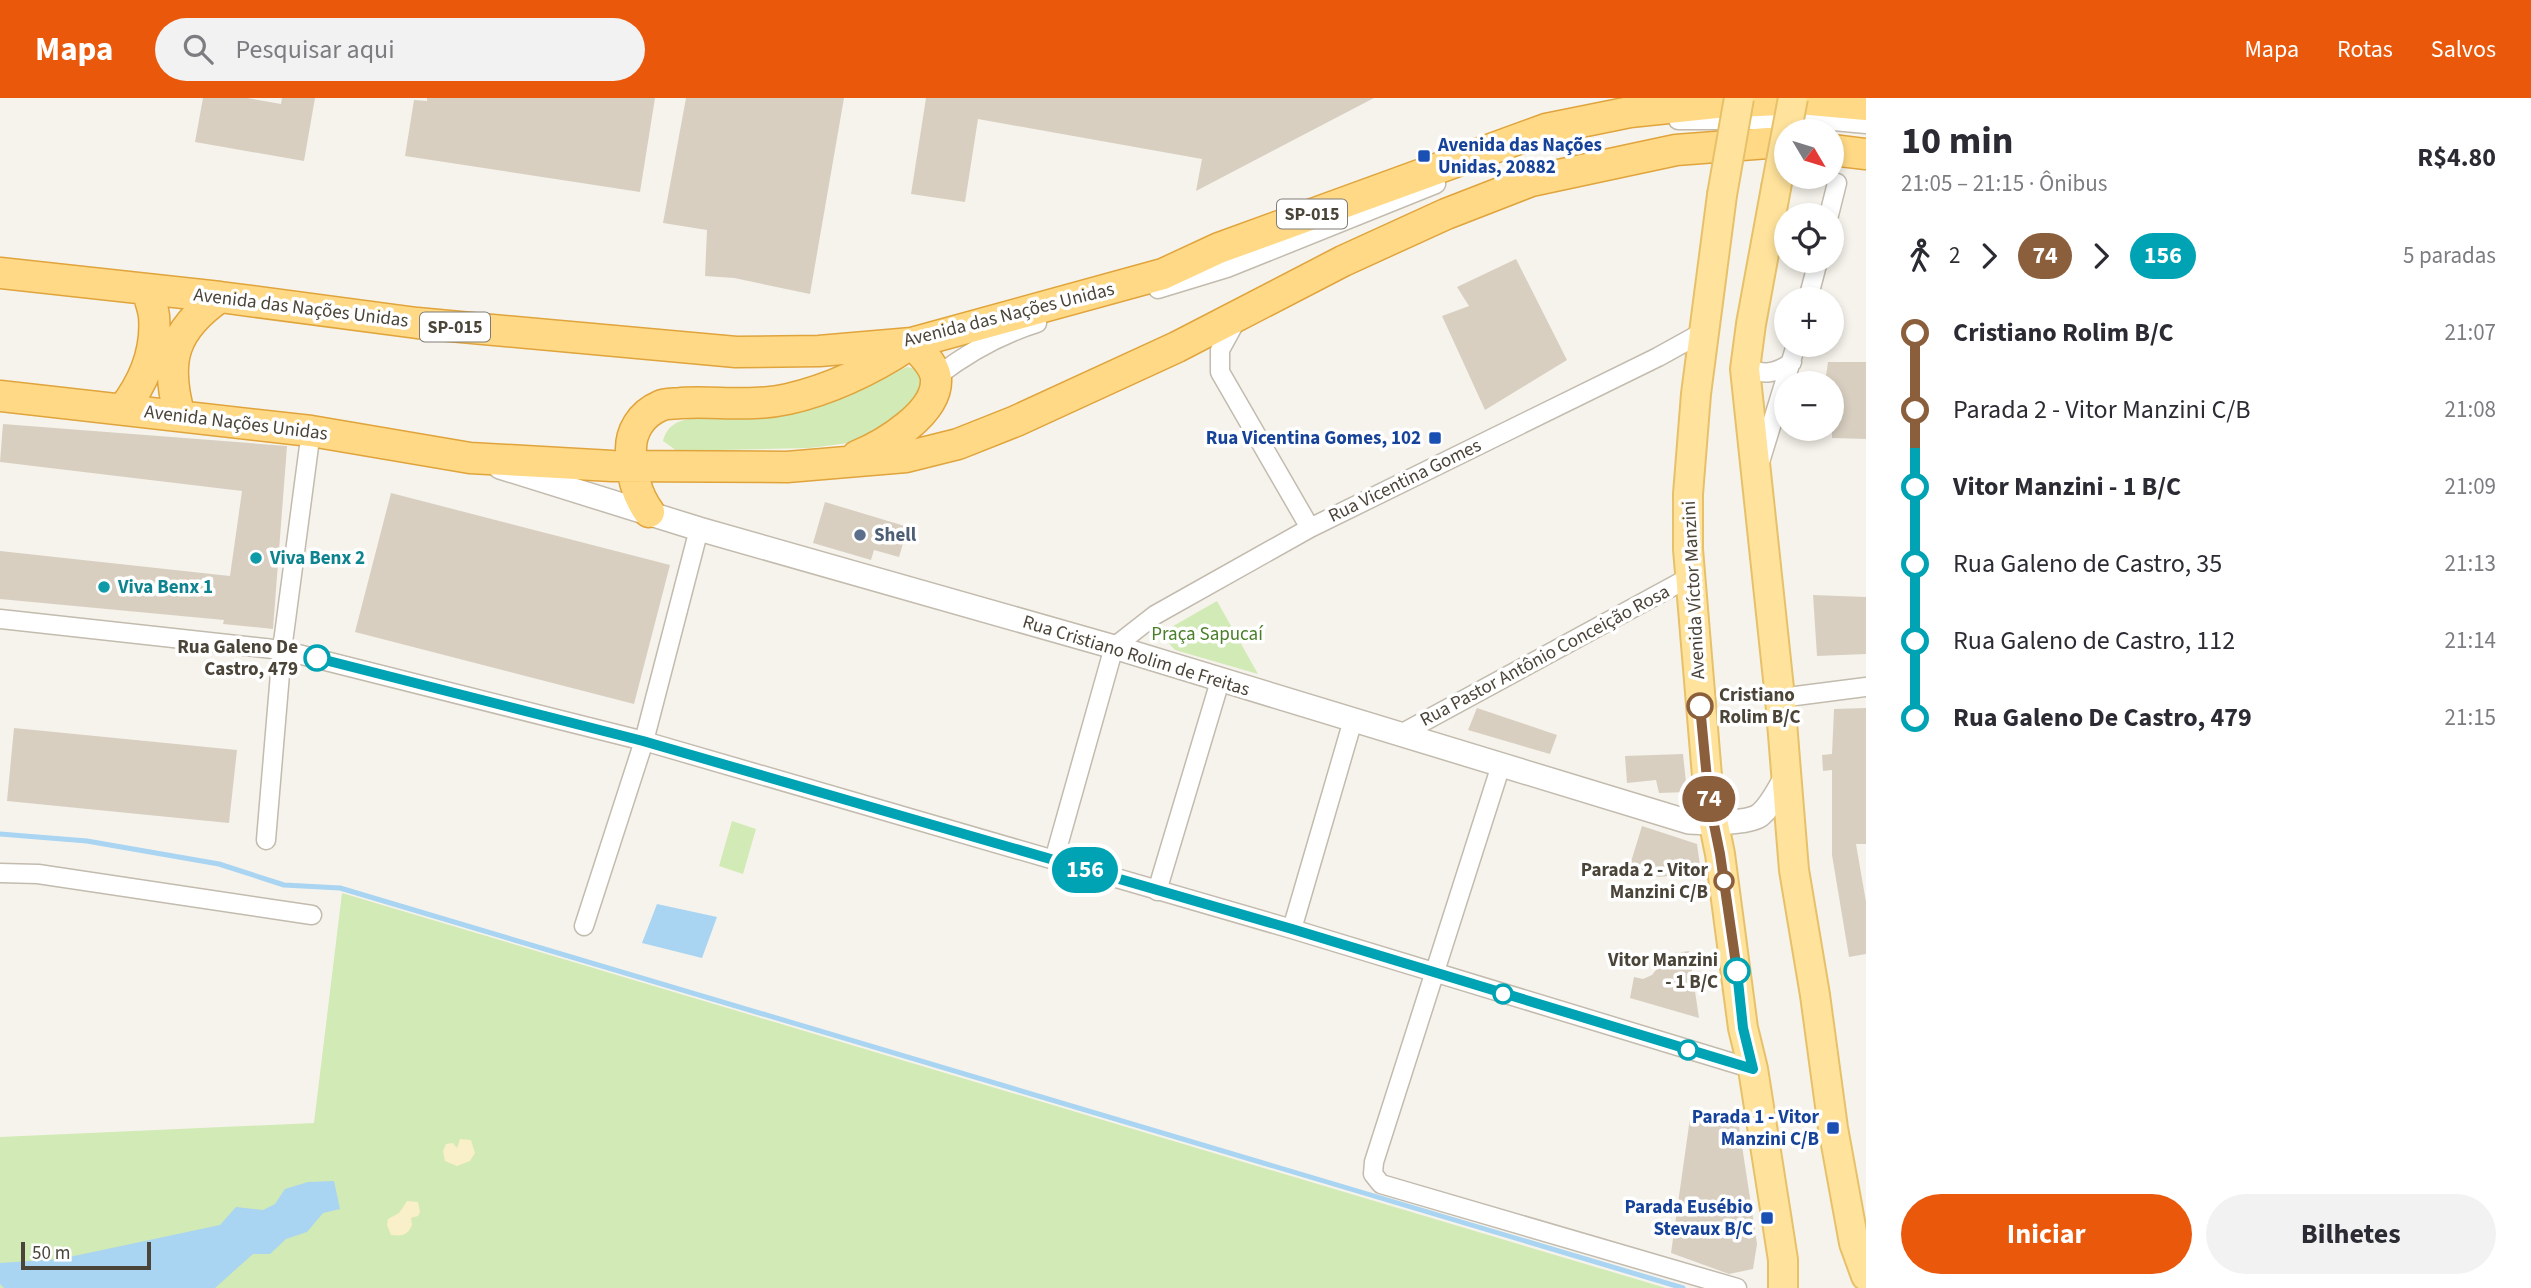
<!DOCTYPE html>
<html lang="pt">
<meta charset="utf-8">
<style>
body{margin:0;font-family:"Source Sans 3",sans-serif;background:#f2f2f3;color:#2b2b33;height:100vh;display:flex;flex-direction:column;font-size:26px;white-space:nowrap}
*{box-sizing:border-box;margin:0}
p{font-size:23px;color:#7c7c81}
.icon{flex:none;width:38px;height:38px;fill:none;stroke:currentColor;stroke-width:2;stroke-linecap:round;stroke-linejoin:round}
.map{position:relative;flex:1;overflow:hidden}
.sheet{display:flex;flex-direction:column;background:#fff;width:665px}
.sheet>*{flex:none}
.badge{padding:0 14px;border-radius:23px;font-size:24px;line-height:46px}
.needle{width:46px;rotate:128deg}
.tools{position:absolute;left:1774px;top:21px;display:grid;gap:14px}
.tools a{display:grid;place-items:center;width:70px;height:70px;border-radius:50%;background:#fff;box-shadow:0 4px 10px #0003;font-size:35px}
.scale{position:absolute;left:21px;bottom:18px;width:130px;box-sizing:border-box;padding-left:7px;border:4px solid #4b4439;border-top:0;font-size:19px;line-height:24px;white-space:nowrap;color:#4b4439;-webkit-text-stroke:5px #fff;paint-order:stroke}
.map>.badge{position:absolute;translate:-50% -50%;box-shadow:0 0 0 4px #fff}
.legs{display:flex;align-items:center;gap:10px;height:77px;padding:0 35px;font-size:23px}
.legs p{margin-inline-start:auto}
.headline{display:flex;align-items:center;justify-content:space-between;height:119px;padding:0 35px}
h1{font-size:38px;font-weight:700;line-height:52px}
.primary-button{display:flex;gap:14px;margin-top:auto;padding:14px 35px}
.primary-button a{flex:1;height:80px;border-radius:42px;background:#ea580c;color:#fff;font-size:28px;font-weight:700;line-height:80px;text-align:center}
.primary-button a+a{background:#f2f2f3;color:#2b2b33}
ul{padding:0 35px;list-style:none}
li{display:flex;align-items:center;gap:24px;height:77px;font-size:26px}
li i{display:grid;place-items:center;width:10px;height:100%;margin:0 9px;background:currentColor}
li i::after{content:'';width:18px;height:18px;margin:-9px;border:5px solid;border-radius:50%;background:#fff}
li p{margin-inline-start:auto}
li:first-child i{background:linear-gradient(#0000 50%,currentColor 0)}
li:last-child i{background:linear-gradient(currentColor 50%,#0000 0)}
header{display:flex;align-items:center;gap:42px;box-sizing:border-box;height:98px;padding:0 35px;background:#ea580c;color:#fff}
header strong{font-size:33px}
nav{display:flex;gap:38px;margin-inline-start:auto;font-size:24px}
.search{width:490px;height:63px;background:#f2f2f3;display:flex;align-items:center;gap:18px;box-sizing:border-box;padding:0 24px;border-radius:38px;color:#7c7c81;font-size:26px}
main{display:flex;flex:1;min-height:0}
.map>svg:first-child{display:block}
.green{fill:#d2eab5}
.sand{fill:#f9efc9}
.water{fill:#a9d4f2}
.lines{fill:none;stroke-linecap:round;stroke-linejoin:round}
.stream{stroke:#a9d4f2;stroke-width:5}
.building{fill:#d8cfc1}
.minor-casing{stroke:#c2bbae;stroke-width:21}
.tertiary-casing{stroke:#c2bbae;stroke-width:26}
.primary-casing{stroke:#e6c16a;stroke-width:32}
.trunk-casing{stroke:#e0a43c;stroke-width:33}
.minor{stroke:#fff;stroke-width:18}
.tertiary{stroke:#fff;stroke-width:23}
.primary{stroke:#ffe39c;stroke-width:28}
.trunk{stroke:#ffd985;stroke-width:30}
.primary-bridge-casing{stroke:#e6c16a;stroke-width:32;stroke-linecap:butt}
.primary-bridge{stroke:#ffe39c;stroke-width:28}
.line-1-casing{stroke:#fff;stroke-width:16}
.line-2-casing{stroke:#fff;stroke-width:16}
.line-1{stroke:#8b5e3c;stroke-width:10}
.line-2{stroke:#00a3b4;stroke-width:10}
.transit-dot{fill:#1a4fb4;stroke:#fff;stroke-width:2.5}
.service-dot{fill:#5c6f8a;stroke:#fff;stroke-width:2.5}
.culture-dot{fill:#0f9aa8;stroke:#fff;stroke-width:2.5}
.stop-2-dot{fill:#fff;stroke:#00a3b4;stroke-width:3.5}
.stop-1-dot{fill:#fff;stroke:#8b5e3c;stroke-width:3.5}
.labels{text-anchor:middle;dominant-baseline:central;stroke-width:7;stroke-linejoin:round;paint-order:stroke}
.shield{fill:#fff;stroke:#817c74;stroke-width:2}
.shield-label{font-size:18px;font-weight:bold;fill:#4b4439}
.transit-label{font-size:19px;font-weight:bold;fill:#164399;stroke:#fff;text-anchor:end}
.street-label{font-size:19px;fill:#4b4439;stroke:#fff}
.service-label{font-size:19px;font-weight:bold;fill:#4e5e75;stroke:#fff;text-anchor:start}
.culture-label{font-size:19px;font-weight:bold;fill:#0d838f;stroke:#fff;text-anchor:start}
.park-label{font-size:19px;fill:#4a7f2a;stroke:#fff}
.stop-label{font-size:19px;font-weight:bold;fill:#4b4439;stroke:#fff;text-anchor:end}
</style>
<header>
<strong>Mapa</strong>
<div class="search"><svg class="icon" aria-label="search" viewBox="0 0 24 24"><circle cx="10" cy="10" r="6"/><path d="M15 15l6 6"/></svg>Pesquisar aqui</div>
<nav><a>Mapa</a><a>Rotas</a><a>Salvos</a></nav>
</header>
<main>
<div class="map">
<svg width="1866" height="1190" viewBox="0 0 1866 1190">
<rect width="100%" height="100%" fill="#f6f3ec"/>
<!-- green -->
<path class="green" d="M 907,269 L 917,271 L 922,278 L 923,286 L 909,313 L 856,344 L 810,350 L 677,353 L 663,343 C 670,314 704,321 727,321 C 740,321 752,320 765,319 C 809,316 865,286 907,269 Z
M 1217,503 L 1258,576 L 1175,552 L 1166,542 L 1168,531 Z
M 732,723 L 756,731 L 743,776 L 719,768 Z
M 342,795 L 1666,1190 L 0,1190 L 0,1039 L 314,1025 Z"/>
<!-- sand -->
<path class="sand" d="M 460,1041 L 471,1042 L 475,1055 L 470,1063 L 457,1068 L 445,1063 L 443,1053 L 446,1046 L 453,1045 L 457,1050 Z
M 407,1103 L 418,1104 L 420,1114 L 418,1118 L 411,1120 L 412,1127 C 407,1138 403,1138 391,1137 L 387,1127 L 388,1121 L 399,1115 Z"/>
<!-- water -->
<path class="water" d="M 657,806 L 717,819 L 702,860 L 642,845 Z
M 334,1083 L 340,1111 L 323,1115 L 307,1134 L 286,1141 L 270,1156 L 253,1156 L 215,1190 L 4,1190 L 0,1186 L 0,1165 L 60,1161 L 220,1127 L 236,1109 L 263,1112 L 275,1106 L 285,1091 L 308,1084 Z"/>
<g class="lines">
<!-- stream -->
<path class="stream" d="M 0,736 L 87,743 L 219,766 L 284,787 L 340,790 L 1683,1190"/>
</g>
<!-- building -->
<path class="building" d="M 203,0 L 247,0 L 281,6 L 282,0 L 315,0 L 304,63 L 195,44 Z
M 427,0 L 655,0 L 640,94 L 405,58 L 414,2 L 427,3 Z
M 686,0 L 844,0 L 810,196 L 734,180 L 705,178 L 707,132 L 663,125 Z
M 926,0 L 1374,0 L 1196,93 L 1202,61 L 978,21 L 965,104 L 911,96 Z
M 1516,161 L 1567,262 L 1485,312 L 1442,218 L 1469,208 L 1457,189 Z
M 1828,264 L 1866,264 L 1866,341 L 1832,340 L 1832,285 L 1825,285 Z
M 3,326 L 287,348 L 273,531 L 223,526 L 224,522 L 0,501 L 0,453 L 230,478 L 242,393 L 0,364 Z
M 391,395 L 670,467 L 634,606 L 355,534 Z
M 825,404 L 908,429 L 899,459 L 874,452 L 871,462 L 813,445 Z
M 1813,497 L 1866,499 L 1866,556 L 1817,558 Z
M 1477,610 L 1557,637 L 1550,656 L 1468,632 Z
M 1866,610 L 1866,746 L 1856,746 L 1866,804 L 1866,856 L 1849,859 L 1832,757 L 1832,672 L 1823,673 L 1822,657 L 1832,656 L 1834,611 Z
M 14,630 L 237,652 L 229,725 L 7,703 Z
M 1683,656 L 1687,694 L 1659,695 L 1656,682 L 1627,685 L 1625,658 Z
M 1642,728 L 1697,746 L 1701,775 L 1658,779 L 1630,767 Z
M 1689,853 L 1699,920 L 1630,900 L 1634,879 L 1643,881 L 1652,877 L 1660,867 L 1661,857 Z
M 1690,1020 L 1739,1028 L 1757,1146 L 1753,1171 L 1729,1176 L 1671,1155 Z"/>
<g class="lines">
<defs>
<path id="minor" d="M 1678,22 L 1823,22 L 1866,26
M 1829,117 L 1837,85
M 1158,191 L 1227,170 L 1436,86
M 1808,201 L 1818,163
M 1237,221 L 1220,252 L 1220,274 L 1310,430
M 1745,271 C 1765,276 1774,277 1792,264
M 936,279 C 967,255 998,237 1037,225
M 1760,364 L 1796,247
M 0,521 L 282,552 L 644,643 L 1292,831 L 1753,971
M 1780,600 L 1866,589
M 1399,637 L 1690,479
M 1501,667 L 1374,1064 L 1373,1076 L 1381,1086 L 1737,1190
M 266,742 L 282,552 L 311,333
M 1054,762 L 1114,549 L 1155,517 L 1310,430 L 1658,259 L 1705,233
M 0,775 L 38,776 L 312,817
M 1157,793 L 1220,583
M 584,828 L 644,643 L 699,431
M 1292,831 L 1353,622"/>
<path id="tertiary" d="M 500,369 L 699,431 L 1114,549 L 1689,724 C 1705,725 1748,726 1760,717 C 1771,708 1778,693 1785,681"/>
<path id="primary" d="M 1776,90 L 1751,226 L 1745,271 L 1780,600 L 1794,772 L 1815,897 L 1833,1030 L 1854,1145 L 1866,1178
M 1722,97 L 1696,296 L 1688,396 L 1688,451 L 1709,702 L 1720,756 L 1743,930 L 1753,971 L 1776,1117 L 1783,1162 L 1783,1190"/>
<path id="trunk" d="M 1832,52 L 1866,56
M 0,175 L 220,199 L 417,225 L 736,254 L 819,253 L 912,245 L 1163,176 L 1219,150 L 1546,31 L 1630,14 L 1716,5 L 1799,1 L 1866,7
M 0,298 L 311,333 L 470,360 L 612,368 L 787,369 L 906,359 L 958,346 L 1016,323 L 1177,249 L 1343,163 L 1446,116 L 1531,83 L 1676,52 L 1768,45 L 1787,47
M 123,311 C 144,284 157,253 154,218 C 153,209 149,200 147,191
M 180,318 C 164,263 173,232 220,199
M 857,358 C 884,347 938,315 936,281 C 935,267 921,255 912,245
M 649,414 C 636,396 632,377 631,354 C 630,334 641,316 660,308 C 666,305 674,306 681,305 C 717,303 753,309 788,301 C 832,291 871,272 909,247"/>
</defs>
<!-- minor casing -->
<use href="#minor" class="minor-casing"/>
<!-- tertiary casing -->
<use href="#tertiary" class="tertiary-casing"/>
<!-- primary casing -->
<use href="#primary" class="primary-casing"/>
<!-- trunk casing -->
<use href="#trunk" class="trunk-casing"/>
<!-- minor -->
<use href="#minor" class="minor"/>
<!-- tertiary -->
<use href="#tertiary" class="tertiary"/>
<!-- primary -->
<use href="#primary" class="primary"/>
<!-- trunk -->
<use href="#trunk" class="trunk"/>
<defs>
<path id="primary-bridge" d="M 1776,90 L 1793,0
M 1722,97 L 1739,0"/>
</defs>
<!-- primary-bridge casing -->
<use href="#primary-bridge" class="primary-bridge-casing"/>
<!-- primary-bridge -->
<use href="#primary-bridge" class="primary-bridge"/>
</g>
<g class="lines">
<defs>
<path id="line-1" d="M 1700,608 L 1709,702 L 1720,756 L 1737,873"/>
<path id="line-2" d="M 317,560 L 643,643 L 1292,831 L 1753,971 L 1743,930 L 1737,873"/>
</defs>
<!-- line-1 casing -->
<use href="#line-1" class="line-1-casing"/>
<!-- line-2 casing -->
<use href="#line-2" class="line-2-casing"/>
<!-- line-1 -->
<use href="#line-1" class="line-1"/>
<!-- line-2 -->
<use href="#line-2" class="line-2"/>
</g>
<!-- markers -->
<g class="transit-dot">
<rect x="1417" y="51" width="14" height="14" rx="3.5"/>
<rect x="1428" y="333" width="14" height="14" rx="3.5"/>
<rect x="1826" y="1023" width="14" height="14" rx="3.5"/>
<rect x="1760" y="1113" width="14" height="14" rx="3.5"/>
</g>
<circle class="service-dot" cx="860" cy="437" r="7"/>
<g class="culture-dot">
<circle cx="256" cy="460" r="7"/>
<circle cx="104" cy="489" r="7"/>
</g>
<g class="stop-2-dot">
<circle cx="317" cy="560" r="12"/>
<circle cx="1737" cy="873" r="12"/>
<circle cx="1503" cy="896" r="9"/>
<circle cx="1688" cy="952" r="9"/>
</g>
<g class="stop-1-dot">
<circle cx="1700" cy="608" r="12"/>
<circle cx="1724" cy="783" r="9"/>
</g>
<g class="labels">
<!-- shield labels -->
<g class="shield">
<rect x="1277" y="101.5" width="70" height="29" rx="5"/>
<rect x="420" y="214.5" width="70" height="29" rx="5"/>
</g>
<g class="shield-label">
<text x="1312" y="116">SP-015</text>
<text x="455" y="229">SP-015</text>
</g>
<!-- transit labels -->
<g class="transit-label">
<text x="1438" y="47" text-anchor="start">Avenida das Nações<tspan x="1438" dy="22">Unidas, 20882</tspan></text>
<text x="1421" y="340">Rua Vicentina Gomes, 102</text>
<text x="1819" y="1019">Parada 1 - Vitor<tspan x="1819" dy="22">Manzini C/B</tspan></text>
<text x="1753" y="1109">Parada Eusébio<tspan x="1753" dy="22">Stevaux B/C</tspan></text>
</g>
<!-- street labels -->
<g class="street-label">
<text transform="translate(301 210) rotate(7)">Avenida das Nações Unidas</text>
<text transform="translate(1009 217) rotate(-14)">Avenida das Nações Unidas</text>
<text transform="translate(236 325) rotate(7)">Avenida Nações Unidas</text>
<text transform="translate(1405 383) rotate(-26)">Rua Vicentina Gomes</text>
<text transform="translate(1694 492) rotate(-93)">Avenida Víctor Manzini</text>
<text transform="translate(1136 558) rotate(17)">Rua Cristiano Rolim de Freitas</text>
<text transform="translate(1545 558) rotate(-28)">Rua Pastor Antônio Conceição Rosa</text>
</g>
<!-- service labels -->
<g class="service-label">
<text x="874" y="437">Shell</text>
</g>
<!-- culture labels -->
<g class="culture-label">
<text x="270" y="460">Viva Benx 2</text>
<text x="118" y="489">Viva Benx 1</text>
</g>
<!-- park labels -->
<g class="park-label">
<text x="1207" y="536">Praça Sapucaí</text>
</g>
<!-- stop labels -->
<g class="stop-label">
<text x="298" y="549">Rua Galeno De<tspan x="298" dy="22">Castro, 479</tspan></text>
<text x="1719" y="597" text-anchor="start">Cristiano<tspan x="1719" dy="22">Rolim B/C</tspan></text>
<text x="1708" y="772">Parada 2 - Vitor<tspan x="1708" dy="22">Manzini C/B</tspan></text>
<text x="1718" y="862">Vitor Manzini<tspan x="1718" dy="22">- 1 B/C</tspan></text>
</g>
</g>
</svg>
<div class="tools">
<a><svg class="needle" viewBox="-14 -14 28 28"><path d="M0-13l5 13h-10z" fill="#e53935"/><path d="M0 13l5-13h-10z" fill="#7c7c81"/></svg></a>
<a><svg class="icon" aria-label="locate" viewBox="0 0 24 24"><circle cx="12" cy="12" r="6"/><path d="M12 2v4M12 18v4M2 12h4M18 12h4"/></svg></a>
<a>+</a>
<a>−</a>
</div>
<div class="scale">50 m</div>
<b class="badge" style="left:1709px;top:701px;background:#8b5e3c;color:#fff">74</b>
<b class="badge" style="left:1085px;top:772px;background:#00a3b4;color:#fff">156</b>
</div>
<section class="sheet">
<div class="headline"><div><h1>10 min</h1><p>21:05 – 21:15 · Ônibus</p></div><b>R$4.80</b></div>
<div class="legs"><svg class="icon" aria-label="walk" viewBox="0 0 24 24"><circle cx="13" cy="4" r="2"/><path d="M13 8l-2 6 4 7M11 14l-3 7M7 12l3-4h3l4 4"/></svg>2<svg class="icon" aria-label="forward" viewBox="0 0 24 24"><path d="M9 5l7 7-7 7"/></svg><b class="badge" style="background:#8b5e3c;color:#fff">74</b><svg class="icon" aria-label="forward" viewBox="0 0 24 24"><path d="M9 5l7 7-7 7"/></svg><b class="badge" style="background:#00a3b4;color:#fff">156</b><p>5 paradas</p></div>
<ul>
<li><i style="color:#8b5e3c"></i><b>Cristiano Rolim B/C</b><p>21:07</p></li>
<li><i style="color:#8b5e3c"></i><span>Parada 2 - Vitor Manzini C/B</span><p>21:08</p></li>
<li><i style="color:#00a3b4"></i><b>Vitor Manzini - 1 B/C</b><p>21:09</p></li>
<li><i style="color:#00a3b4"></i><span>Rua Galeno de Castro, 35</span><p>21:13</p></li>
<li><i style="color:#00a3b4"></i><span>Rua Galeno de Castro, 112</span><p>21:14</p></li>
<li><i style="color:#00a3b4"></i><b>Rua Galeno De Castro, 479</b><p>21:15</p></li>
</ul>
<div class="primary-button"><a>Iniciar</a><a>Bilhetes</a></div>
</section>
</main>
